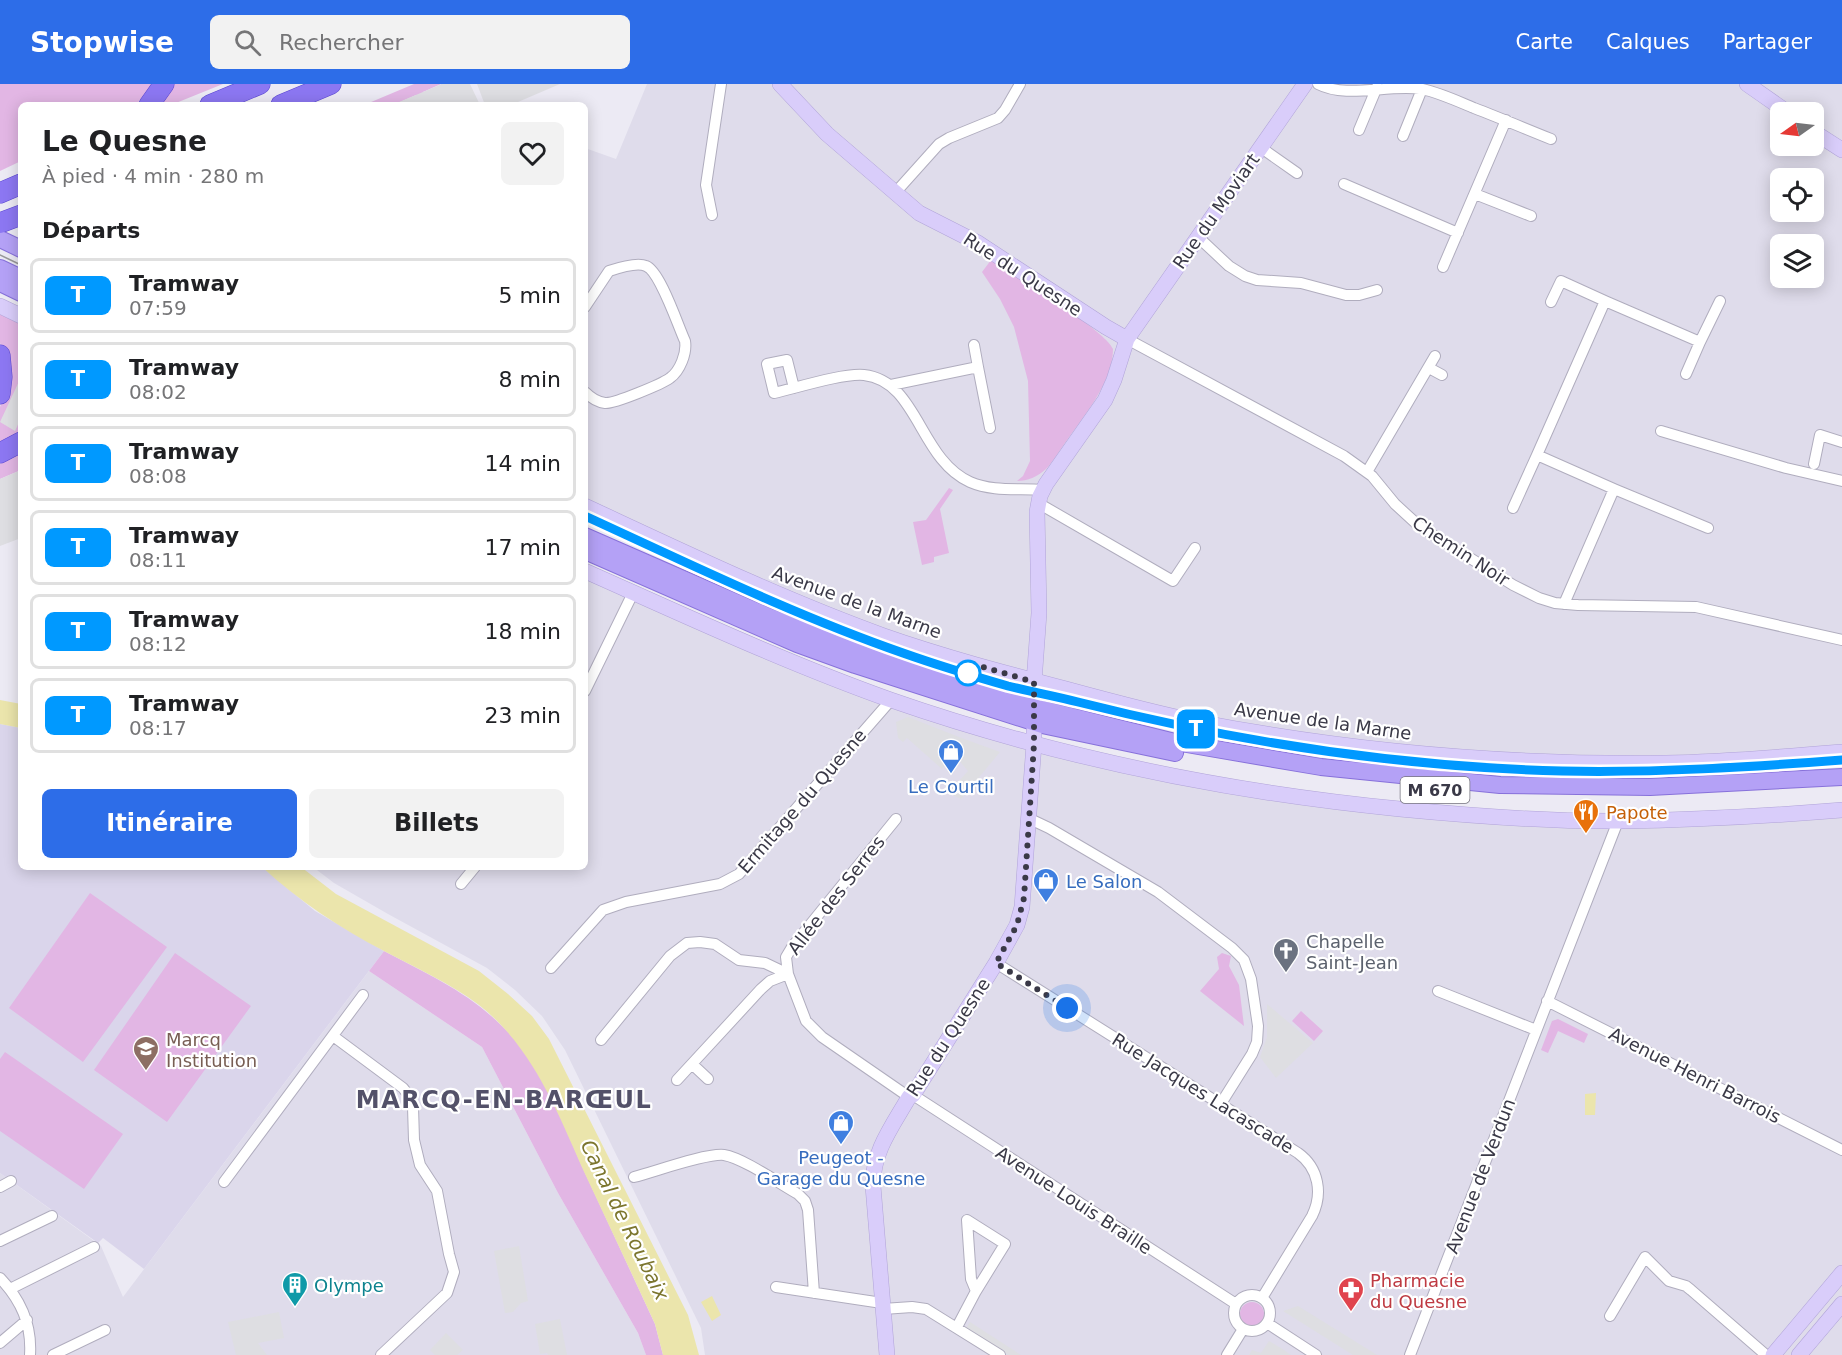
<!DOCTYPE html>
<html lang="fr">
<meta charset="utf-8">
<style>
body{margin:0;font-family:"DejaVu Sans",sans-serif;background:#f2f2f2;color:#202124;height:100vh;display:flex;flex-direction:column;font-size:22px;white-space:nowrap}
*{box-sizing:border-box;margin:0}
p{font-size:20px;color:#757577}
.icon{flex:none;width:33px;height:33px;fill:none;stroke:currentColor;stroke-width:2;stroke-linecap:round;stroke-linejoin:round}
.map{position:relative;flex:1;overflow:hidden}
.details{position:absolute;left:18px;top:18px;width:570px;height:768px;display:flex;flex-direction:column;background:#fff;border-radius:9px;box-shadow:0 3px 15px #0003}
.details>*{flex:none}
.badge{padding:0 12px;border-radius:9px;font-size:21px;line-height:39px}
.needle{width:39px;rotate:256deg}
.buttons{position:absolute;left:1770px;top:18px;display:grid;gap:12px}
.buttons a{display:grid;place-items:center;width:54px;height:54px;border-radius:9px;background:#fff;box-shadow:0 3px 15px #0003;font-size:30px}
.you{position:absolute;width:30px;height:30px;margin:-15px;border:4px solid #fff;border-radius:50%;background:#1a73e8;box-shadow:0 0 0 9px #1a73e833}
.map>.badge{position:absolute;translate:-50% -50%;box-shadow:0 0 0 3px #fff}
h2{padding:0 24px;font-size:22px;line-height:54px}
.round{display:grid;place-items:center;flex:none;width:63px;height:63px;border-radius:9px;background:#f2f2f2}
.head{display:flex;align-items:center;justify-content:space-between;height:102px;padding:0 24px}
h1{font-size:28px;font-weight:700;line-height:45px}
.button{display:flex;gap:12px;margin-top:auto;padding:12px 24px}
.button a{flex:1;height:69px;border-radius:9px;background:#2d6de8;color:#fff;font-size:24px;font-weight:700;line-height:69px;text-align:center}
.button a+a{background:#f2f2f2;color:#202124}
ul{padding:0;list-style:none}
li{display:flex;align-items:center;gap:18px;height:75px;margin:0 12px 9px;padding:0 12px;border:3px solid #e0e0e0;border-radius:9px}
li div{flex:1}
li b{display:block;font-size:22px}
li em{font-style:normal}
li .badge{min-width:66px;font-weight:700;text-align:center}
header{display:flex;align-items:center;gap:36px;box-sizing:border-box;height:84px;padding:0 30px;background:#2d6de8;color:#fff}
header strong{font-size:28px}
nav{display:flex;gap:33px;margin-inline-start:auto;font-size:21px}
.search{width:420px;height:54px;background:#f2f2f2;display:flex;align-items:center;gap:15px;box-sizing:border-box;padding:0 21px;border-radius:9px;color:#757577;font-size:22px}
.map>svg:first-child{display:block}
.residential{fill:#dfdceb;fill-rule:evenodd}
.education{fill:#dad5eb}
.green{fill:#e2b6e4}
.parking{fill:#dedee2}
.water{fill:#ebe5ac}
.lines{fill:none;stroke-linecap:round;stroke-linejoin:round}
.street-casing{stroke:#b0adbe;stroke-width:12}
.secondary-casing{stroke:#b1a4d8;stroke-width:16}
.primary-casing{stroke:#8771da;stroke-width:18}
.highway-casing{stroke:#5a47d0;stroke-width:21}
.street{stroke:#fff;stroke-width:10}
.secondary{stroke:#d9cdfa;stroke-width:15}
.primary{stroke:#b4a1f6;stroke-width:16}
.highway{stroke:#8c77f2;stroke-width:20}
.tram{stroke:#989898;stroke-width:1.5}
.line-casing{stroke:#fff;stroke-width:14}
.line{stroke:#09f;stroke-width:9}
.walk{stroke:#3a3947;stroke-width:6;stroke-dasharray:0 10.8}
.stop-dot{fill:#fff;stroke:#09f;stroke-width:3}
.labels{text-anchor:middle;dominant-baseline:central;stroke-width:4.5;stroke-linejoin:round;paint-order:stroke}
.shield{fill:#fff;stroke:#75747e;stroke-width:1.5}
.shield-label{font-size:16px;font-weight:bold;fill:#3a3947}
.street-label{font-size:18px;fill:#3a3947;stroke:#fff}
.shop-label{font-size:18px;fill:#366cbe;stroke:#fff}
.food-label{font-size:18px;fill:#c56008;stroke:#fff;text-anchor:start}
.worship-label{font-size:18px;fill:#5b616d;stroke:#fff;text-anchor:start}
.education-label{font-size:18px;fill:#785e54;stroke:#fff;text-anchor:start}
.health-label{font-size:18px;fill:#be3a42;stroke:#fff;text-anchor:start}
.culture-label{font-size:18px;fill:#0d838f;stroke:#fff;text-anchor:start}
.water-label{font-size:20px;font-style:italic;fill:#7c762e;stroke:#fff}
.district-label{font-size:24px;font-weight:bold;letter-spacing:1.5px;fill:#535169;stroke:#fff}
</style>
<header>
<strong>Stopwise</strong>
<div class="search"><svg class="icon" aria-label="search" viewBox="0 0 24 24"><circle cx="10" cy="10" r="6"/><path d="M15 15l6 6"/></svg>Rechercher</div>
<nav><a>Carte</a><a>Calques</a><a>Partager</a></nav>
</header>
<div class="map">
<svg width="1842" height="1271" viewBox="0 0 1842 1271">
<rect width="100%" height="100%" fill="#eceaf4"/>
<!-- residential -->
<path class="residential" d="M 647,0 L 1842,0 L 1842,664 L 1709,674 L 1575,675 L 1365,660 L 1249,643 L 1043,603 L 845,541 L 585,425 L 585,64 L 616,75 ZM 1780,28 L 1814,28 L 1814,62 L 1780,62 ZM 1780,94 L 1814,94 L 1814,128 L 1780,128 ZM 1780,160 L 1814,160 L 1814,194 L 1780,194 Z
M 585,480 L 814,579 L 1042,667 L 1536,741 L 1842,730 L 1842,1271 L 705,1271 L 701,1244 L 565,966 L 542,932 L 515,906 L 487,884 L 388,830 L 334,799 L 313,783 L 585,783 Z
M 369,887 L 482,963 L 558,1109 L 638,1249 L 646,1271 L 0,1271 L 0,1089 L 101,1162 L 123,1213 Z"/>
<!-- education -->
<path class="education" d="M 0,640 L 21,644 L 21,783 L 262,783 L 315,827 L 384,867 L 144,1185 L 103,1154 L 98,1159 L 0,1089 Z"/>
<!-- green -->
<path class="green" d="M 0,0 L 153,0 L 136,21 L 21,21 L 21,77 L 0,87 Z
M 172,0 L 223,0 L 171,21 L 157,21 Z
M 414,0 L 448,0 L 450,21 L 441,0 L 423,8 L 421,21 L 416,11 L 398,19 L 399,21 L 364,21 Z
M 991,176 C 1014,191 1104,245 1113,265 C 1113,298 1083,333 1065,359 C 1059,367 1053,378 1046,385 C 1037,393 1028,397 1017,397 L 1023,392 L 1030,377 L 1028,297 L 1014,243 L 1000,215 L 982,188 Z
M 0,229 L 21,240 L 21,349 L 0,361 L 0,323 L 5,308 L 4,271 L 0,259 Z
M 21,368 L 21,386 L 0,395 L 0,380 Z
M 949,404 L 953,406 L 940,425 L 949,469 L 934,473 L 934,478 L 922,481 L 913,438 L 926,436 Z
M 90,809 L 167,863 L 83,978 L 9,924 Z
M 384,867 C 426,889 468,908 502,942 C 543,982 563,1040 586,1091 C 609,1141 632,1190 655,1240 L 663,1271 L 646,1271 L 638,1249 L 558,1109 L 482,963 L 369,887 Z
M 175,869 L 251,922 L 167,1038 L 94,986 Z
M 1222,869 L 1231,872 L 1229,882 L 1239,901 L 1244,942 L 1200,907 L 1219,885 L 1217,873 Z
M 1301,927 L 1323,947 L 1314,957 L 1292,937 Z
M 1558,935 L 1588,950 L 1584,959 L 1558,947 L 1548,969 L 1541,966 L 1552,937 Z
M 5,968 L 123,1050 L 84,1105 L 0,1047 L 0,975 Z
M1240 1230a12 12 0 1 1 24 0a12 12 0 1 1-24 0Z"/>
<!-- parking -->
<path class="parking" d="M 442,0 L 470,0 L 480,21 L 392,21 Z
M 477,0 L 560,0 L 511,21 L 485,21 Z
M 21,293 L 21,334 L 15,347 L 0,338 Z
M 21,386 L 21,454 L 0,462 L 0,395 Z
M 908,633 L 959,653 L 1000,668 L 961,715 L 948,709 L 968,687 L 956,673 L 952,673 L 942,685 L 907,654 L 903,658 L 898,654 L 896,638 Z
M 1267,920 L 1313,959 L 1276,994 L 1260,973 L 1267,953 Z
M 519,1162 L 528,1217 L 521,1219 L 513,1228 L 505,1229 L 494,1167 Z
M 1298,1222 L 1374,1269 L 1377,1271 L 1353,1271 L 1283,1227 Z
M 279,1228 L 284,1254 L 258,1259 L 267,1271 L 236,1271 L 228,1238 Z
M 560,1235 L 567,1271 L 548,1271 L 547,1269 L 540,1270 L 535,1240 Z
M 970,1238 L 1021,1271 L 1008,1271 L 966,1244 Z
M 446,1249 L 463,1266 L 457,1271 L 435,1271 L 430,1266 Z
M 1269,1257 L 1284,1266 L 1291,1271 L 1249,1271 L 1252,1266 L 1261,1269 Z"/>
<!-- water -->
<path class="water" d="M 0,616 L 21,620 L 21,644 L 0,640 Z
M 262,783 L 301,783 L 336,810 L 479,887 L 508,910 L 532,932 L 549,955 L 688,1231 L 699,1271 L 663,1271 L 655,1240 C 632,1190 609,1141 586,1092 C 558,1030 534,964 479,921 C 450,899 416,884 384,867 C 340,844 299,817 262,783 Z
M 1596,1009 L 1595,1031 L 1585,1031 L 1585,1010 Z
M 712,1212 L 721,1231 L 712,1237 L 701,1218 Z"/>
<g class="lines">
<defs>
<path id="street" d="M 1318,0 C 1347,15 1387,0 1422,5 C 1440,9 1457,17 1474,24 C 1500,34 1526,45 1551,55
M 1359,46 L 1377,3
M 1403,52 L 1422,5
M 1260,63 L 1297,89
M 1344,100 L 1458,149
M 895,109 L 939,60 L 949,54 L 998,34 L 1005,26 L 1020,0
M 1475,110 L 1531,132
M 712,131 L 706,101 L 721,0
M 1198,153 L 1229,182 L 1245,192 L 1257,196 L 1301,199 L 1346,211 L 1359,211 L 1377,206
M 1443,183 L 1506,36
M 1605,217 L 1700,258 L 1720,217
M 585,223 L 609,187 C 618,184 637,178 646,182 C 660,187 678,242 685,257 C 687,269 680,287 670,294 C 662,300 614,320 605,319 C 597,318 591,314 585,308
M 1127,255 L 1344,372 L 1372,392 L 1395,420 L 1419,442 L 1513,501 L 1539,514 L 1555,519 L 1578,521 L 1696,523 L 1842,556
M 978,283 L 990,344
M 1429,284 L 1442,291
M 1686,290 L 1700,258
M 891,301 L 978,283 L 974,261
M 794,304 L 787,276 L 767,280 L 774,309 C 796,304 843,289 864,291 C 918,297 919,375 970,398 C 993,408 1019,404 1043,406
M 1661,347 L 1786,384 L 1842,397
M 1537,371 L 1605,217 L 1561,197 L 1551,218
M 1814,380 L 1820,351 L 1842,358
M 1367,388 L 1435,272
M 1038,419 L 1173,497 L 1195,464
M 1513,424 L 1537,371 L 1614,405
M 1564,520 L 1614,405 L 1708,444
M 585,607 L 633,509
M 896,735 L 792,863 L 786,873 L 788,890 L 806,937 L 822,953 L 909,1013
M 1030,735 L 1049,744 L 1158,808 L 1232,864 L 1244,876 L 1251,895 L 1258,942 L 1257,958 L 1252,970 L 1220,1021
M 461,800 L 475,783
M 996,879 L 1298,1069 C 1319,1084 1323,1110 1312,1132 L 1262,1214
M 551,884 L 603,826 L 626,818 L 720,800 L 739,790 L 891,616
M 1438,907 L 1536,946
M 1547,917 L 1842,1066
M 333,952 L 403,1004 L 410,1013 L 413,1023 L 414,1056 L 420,1081 L 437,1107 L 449,1170 L 454,1188 L 447,1209 L 381,1271
M 601,956 L 670,872 L 687,859 L 700,858 L 715,860 L 739,876 L 765,879 L 788,890
M 692,980 L 708,995
M 677,996 L 761,905 L 770,897 L 788,890
M 913,1011 L 1236,1220
M 634,1093 C 654,1088 706,1069 724,1071 C 743,1074 780,1100 798,1110 L 805,1117 L 808,1126 L 814,1209
M 224,1098 L 363,911
M 0,1103 L 11,1097
M 0,1157 L 52,1132
M 0,1194 C 21,1216 32,1240 30,1271
M 776,1203 L 882,1219
M 10,1205 L 94,1163
M1234 1229a18 18 0 1 1 36 0a18 18 0 1 1-36 0Z
M 883,1225 L 912,1223 L 926,1225 L 1000,1271
M 1610,1232 L 1645,1173 L 1669,1197 L 1686,1202 L 1691,1206 L 1766,1271
M 1267,1239 L 1316,1271
M 957,1243 L 976,1207 L 1005,1160 L 967,1136 L 971,1195 L 976,1207
M 0,1259 L 27,1236
M 53,1271 L 105,1246
M 1227,1271 L 1243,1245
M 1410,1271 L 1618,737"/>
<path id="secondary" d="M 780,0 L 827,50 L 919,129 L 978,159 L 1106,243 L 1127,255
M 1747,0 L 1787,28
M 1814,48 L 1842,66
M 0,222 L 21,232
M 585,422 C 684,468 782,515 884,552 C 944,573 1005,589 1066,605 C 1110,617 1154,629 1199,638 C 1353,668 1510,681 1666,679 C 1725,678 1783,673 1842,668
M 585,487 C 686,532 787,579 891,616 C 1055,673 1227,708 1400,725 C 1473,732 1547,738 1621,737 C 1695,736 1768,732 1842,726
M 887,1271 L 873,1102 C 872,1068 893,1041 909,1013 L 913,1011 L 996,879 L 1017,841 L 1022,823 L 1034,660 L 1034,598 L 1039,529 L 1037,428 L 1040,412 L 1046,400 L 1105,316 L 1114,296 L 1127,255 L 1305,0
M 1773,1271 L 1842,1189
M 1799,1271 L 1842,1220"/>
<path id="primary" d="M 0,155 L 21,165
M 0,184 L 21,194
M 0,199 L 21,209
M 585,452 L 770,533 L 894,581 L 1002,615 L 1175,658 L 1321,683 L 1500,701 L 1650,703 L 1842,693
M 585,467 L 797,560 L 855,581 L 1042,641 L 1175,669"/>
<path id="highway" d="M 149,21 L 164,0
M 210,21 L 260,0
M 281,21 L 331,0
M 0,109 L 21,100
M 0,139 L 21,131
M 0,271 L 2,293 L 0,310
M 0,369 L 21,358"/>
</defs>
<!-- street casing -->
<use href="#street" class="street-casing"/>
<!-- secondary casing -->
<use href="#secondary" class="secondary-casing"/>
<!-- primary casing -->
<use href="#primary" class="primary-casing"/>
<!-- highway casing -->
<use href="#highway" class="highway-casing"/>
<!-- street -->
<use href="#street" class="street"/>
<!-- secondary -->
<use href="#secondary" class="secondary"/>
<!-- primary -->
<use href="#primary" class="primary"/>
<!-- highway -->
<use href="#highway" class="highway"/>
<!-- tram -->
<path class="tram" d="M 0,171 L 21,181
M 585,432 C 690,480 794,531 903,569 C 939,581 977,594 1015,603 C 1036,609 1057,612 1078,618 C 1237,657 1398,682 1562,687 C 1656,689 1749,683 1842,676"/>
</g>
<g class="lines">
<defs>
<path id="line" d="M 585,432 C 690,480 794,531 903,569 C 937,581 973,592 1008,602 C 1032,608 1055,612 1078,618 C 1237,658 1398,683 1562,687 C 1656,689 1749,683 1842,676"/>
</defs>
<!-- line casing -->
<use href="#line" class="line-casing"/>
<!-- line -->
<use href="#line" class="line"/>
<!-- walk -->
<path class="walk" d="M 968,589 L 973,580 L 1034,598 L 1034,660 L 1024,814 L 1017,841 L 996,879 L 1067,924"/>
</g>
<!-- icons -->
<defs>
<symbol id="shop-pin" viewBox="-11 -11 22 30"><path d="M0 17L-7.5 6A9.5 9.5 0 1 1 7.5 6Z" fill="#3f7fe0" stroke="#fff"/><path d="M-5-2.5h2.3a2.7 3.5 0 0 1 5.4 0H5L5.5 6h-11ZM-1.5-2.5h3a1.5 2.3 0 0 0-3 0Z" fill="#fff"/></symbol>
<symbol id="restaurant-pin" viewBox="-11 -11 22 30"><path d="M0 17L-7.5 6A9.5 9.5 0 1 1 7.5 6Z" fill="#e8710a" stroke="#fff"/><path d="M-5-6h1v4h1v-4h1v4h1v-4h1v5L-1.5 .5V6h-2V.5L-5-1ZM5-6V6H3V1.5H1.5Q1.5-4 5-6Z" fill="#fff"/></symbol>
<symbol id="church-pin" viewBox="-11 -11 22 30"><path d="M0 17L-7.5 6A9.5 9.5 0 1 1 7.5 6Z" fill="#6b7280" stroke="#fff"/><path d="M-1.2-6h2.4v3.5h3.3v2.4h-3.3V6h-2.4V-.1h-3.3v-2.4h3.3Z" fill="#fff"/></symbol>
<symbol id="school-pin" viewBox="-11 -11 22 30"><path d="M0 17L-7.5 6A9.5 9.5 0 1 1 7.5 6Z" fill="#8d6e63" stroke="#fff"/><path d="M0-5L7-2L0 1L-7-2ZM-4 1L0 2.5L4 1V4Q0 6-4 4Z" fill="#fff"/></symbol>
<symbol id="building-pin" viewBox="-11 -11 22 30"><path d="M0 17L-7.5 6A9.5 9.5 0 1 1 7.5 6Z" fill="#0f9aa8" stroke="#fff"/><path d="M-4-6H4V6H1V3H-1V6H-4ZM-2.5-4.3h1.7v1.8h-1.7ZM.8-4.3h1.7v1.8H.8ZM-2.5-1h1.7V.8h-1.7ZM.8-1h1.7V.8H.8Z" fill="#fff"/></symbol>
<symbol id="pharmacy-pin" viewBox="-11 -11 22 30"><path d="M0 17L-7.5 6A9.5 9.5 0 1 1 7.5 6Z" fill="#e0444e" stroke="#fff"/><path d="M-2-6h4v4h4v4h-4v4h-4v-4h-4v-4h4Z" fill="#fff"/></symbol>
</defs>
<g fill-rule="evenodd">
<use href="#shop-pin" x="936" y="653" width="30" height="40"/>
<use href="#restaurant-pin" x="1571" y="713" width="30" height="40"/>
<use href="#shop-pin" x="1031" y="782" width="30" height="40"/>
<use href="#church-pin" x="1271" y="852" width="30" height="40"/>
<use href="#school-pin" x="131" y="950" width="30" height="40"/>
<use href="#shop-pin" x="826" y="1024" width="30" height="40"/>
<use href="#building-pin" x="280" y="1186" width="30" height="40"/>
<use href="#pharmacy-pin" x="1336" y="1191" width="30" height="40"/>
</g>
<!-- markers -->
<circle class="stop-dot" cx="968" cy="589" r="12"/>
<g class="labels">
<!-- shield labels -->
<rect class="shield" x="1400.5" y="693" width="69" height="26" rx="4.5"/>
<g class="shield-label">
<text x="1435" y="706">M 670</text>
</g>
<!-- street labels -->
<g class="street-label">
<text transform="translate(1216 127) rotate(-55)">Rue du Moviart</text>
<text transform="translate(1023 190) rotate(33)">Rue du Quesne</text>
<text transform="translate(1461 467) rotate(33)">Chemin Noir</text>
<text transform="translate(857 518) rotate(20)">Avenue de la Marne</text>
<text transform="translate(1323 637) rotate(8)">Avenue de la Marne</text>
<text transform="translate(802 717) rotate(-49)">Ermitage du Quesne</text>
<text transform="translate(836 811) rotate(-52)">Allée des Serres</text>
<text transform="translate(948 953) rotate(-57)">Rue du Quesne</text>
<text transform="translate(1695 991) rotate(27)">Avenue Henri Barrois</text>
<text transform="translate(1203 1009) rotate(32)">Rue Jacques Lacascade</text>
<text transform="translate(1480 1092) rotate(-69)">Avenue de Verdun</text>
<text transform="translate(1074 1116) rotate(33)">Avenue Louis Braille</text>
</g>
<!-- shop labels -->
<g class="shop-label">
<text x="951" y="702">Le Courtil</text>
<text x="1066" y="797" text-anchor="start">Le Salon</text>
<text x="841" y="1073">Peugeot -<tspan x="841" dy="21">Garage du Quesne</tspan></text>
</g>
<!-- food labels -->
<g class="food-label">
<text x="1606" y="728">Papote</text>
</g>
<!-- worship labels -->
<g class="worship-label">
<text x="1306" y="857">Chapelle<tspan x="1306" dy="21">Saint-Jean</tspan></text>
</g>
<!-- education labels -->
<g class="education-label">
<text x="166" y="955">Marcq<tspan x="166" dy="21">Institution</tspan></text>
</g>
<!-- health labels -->
<g class="health-label">
<text x="1370" y="1196">Pharmacie<tspan x="1370" dy="21">du Quesne</tspan></text>
</g>
<!-- culture labels -->
<g class="culture-label">
<text x="314" y="1201">Olympe</text>
</g>
<!-- water labels -->
<g class="water-label">
<text transform="translate(625 1136) rotate(64)">Canal de Roubaix</text>
</g>
<!-- district labels -->
<g class="district-label">
<text x="504" y="1016">MARCQ-EN-BARŒUL</text>
</g>
</g>
</svg>
<div class="buttons">
<a><svg class="needle" viewBox="-14 -14 28 28"><path d="M0-13l5 13h-10z" fill="#e53935"/><path d="M0 13l5-13h-10z" fill="#757577"/></svg></a>
<a><svg class="icon" aria-label="locate" viewBox="0 0 24 24"><circle cx="12" cy="12" r="6"/><path d="M12 2v4M12 18v4M2 12h4M18 12h4"/></svg></a>
<a><svg class="icon" aria-label="layers" viewBox="0 0 24 24"><path d="M12 4l9 5-9 5-9-5zM3 14l9 5 9-5"/></svg></a>
</div>
<div class="you" style="left:1067px;top:924px"></div>
<b class="badge" style="left:1196px;top:645px;background:#09f;color:#fff">T</b>
<section class="details">
<div class="head"><div><h1>Le Quesne</h1><p>À pied · 4 min · 280 m</p></div><a class="round"><svg class="icon" aria-label="heart" viewBox="0 0 24 24"><path d="M12 20l-8-8c-3-5 5-10 8-4 3-6 11-1 8 4z"/></svg></a></div>
<h2>Départs</h2>
<ul>
<li><span class="badge" style="background:#09f;color:#fff">T</span><div><b>Tramway</b><p>07:59</p></div><em>5 min</em></li>
<li><span class="badge" style="background:#09f;color:#fff">T</span><div><b>Tramway</b><p>08:02</p></div><em>8 min</em></li>
<li><span class="badge" style="background:#09f;color:#fff">T</span><div><b>Tramway</b><p>08:08</p></div><em>14 min</em></li>
<li><span class="badge" style="background:#09f;color:#fff">T</span><div><b>Tramway</b><p>08:11</p></div><em>17 min</em></li>
<li><span class="badge" style="background:#09f;color:#fff">T</span><div><b>Tramway</b><p>08:12</p></div><em>18 min</em></li>
<li><span class="badge" style="background:#09f;color:#fff">T</span><div><b>Tramway</b><p>08:17</p></div><em>23 min</em></li>
</ul>
<div class="button"><a>Itinéraire</a><a>Billets</a></div>
</section>
</div>
